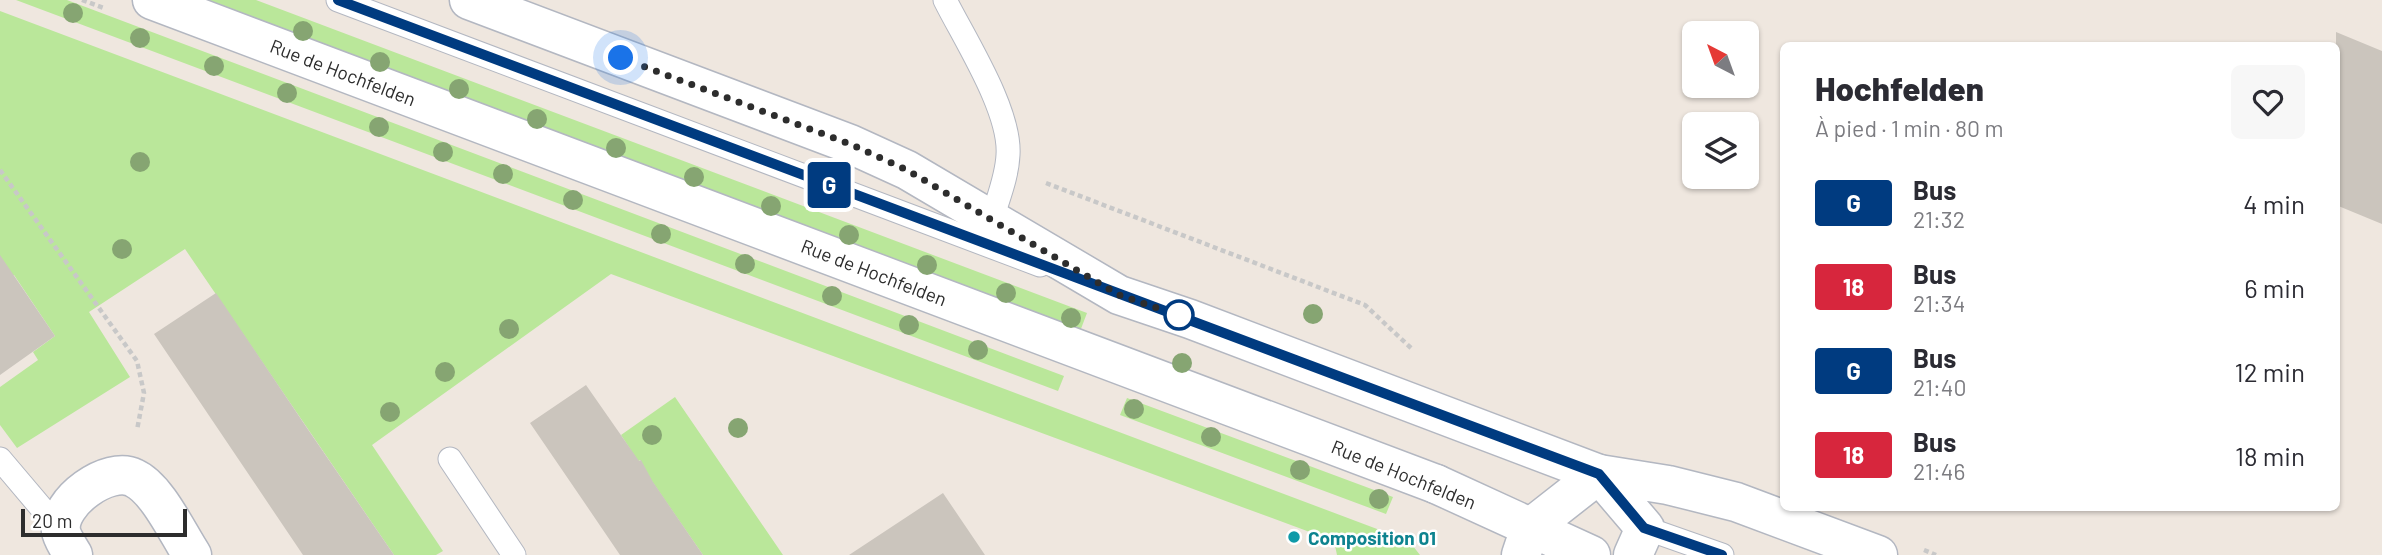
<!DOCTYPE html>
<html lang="fr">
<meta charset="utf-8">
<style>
body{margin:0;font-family:Barlow,sans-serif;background:#f7f7f7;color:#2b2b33;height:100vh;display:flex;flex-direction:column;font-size:26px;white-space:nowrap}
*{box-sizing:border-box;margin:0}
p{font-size:23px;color:#7c7c81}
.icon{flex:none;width:38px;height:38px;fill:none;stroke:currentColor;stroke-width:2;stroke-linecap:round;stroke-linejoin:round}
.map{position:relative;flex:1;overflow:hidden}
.sheet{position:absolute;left:1780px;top:42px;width:560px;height:469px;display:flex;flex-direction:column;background:#fff;border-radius:10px;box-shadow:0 2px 5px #0004}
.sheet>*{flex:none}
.badge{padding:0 14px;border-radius:5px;font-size:24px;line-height:46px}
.needle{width:46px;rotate:319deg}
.tools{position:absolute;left:1682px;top:21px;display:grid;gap:14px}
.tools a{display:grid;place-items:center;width:77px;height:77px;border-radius:10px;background:#fff;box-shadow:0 2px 5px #0004;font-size:35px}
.scale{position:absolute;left:21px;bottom:18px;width:166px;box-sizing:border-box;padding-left:7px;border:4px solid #2d2d2d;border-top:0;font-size:19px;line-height:24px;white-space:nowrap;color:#2d2d2d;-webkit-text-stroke:5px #fff;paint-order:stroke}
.you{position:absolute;width:35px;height:35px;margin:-18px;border:5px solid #fff;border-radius:50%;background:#1a73e8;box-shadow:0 0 0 10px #1a73e833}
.map>.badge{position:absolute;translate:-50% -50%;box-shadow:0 0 0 4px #fff}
.round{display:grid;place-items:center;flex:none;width:74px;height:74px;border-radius:10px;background:#f7f7f7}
.head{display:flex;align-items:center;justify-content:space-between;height:119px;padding:0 35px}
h1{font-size:33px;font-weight:800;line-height:52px}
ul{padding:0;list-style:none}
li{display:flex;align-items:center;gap:21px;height:84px;padding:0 35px}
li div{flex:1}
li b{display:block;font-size:26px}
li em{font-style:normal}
li .badge{min-width:77px;font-weight:700;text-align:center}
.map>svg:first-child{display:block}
.green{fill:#bae79a}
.building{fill:#cbc5bd}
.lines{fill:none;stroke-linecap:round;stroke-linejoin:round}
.service-casing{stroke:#b3b7c1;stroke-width:25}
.minor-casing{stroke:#b3b7c1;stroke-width:41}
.secondary-casing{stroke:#b3b7c1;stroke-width:41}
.path{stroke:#c8c8c8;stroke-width:4.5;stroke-dasharray:5 3.5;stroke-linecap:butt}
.service{stroke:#fff;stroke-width:23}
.minor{stroke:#fff;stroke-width:38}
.secondary{stroke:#fff;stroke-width:38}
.tree{fill:#86a572}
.line-casing{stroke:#fff;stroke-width:16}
.line{stroke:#003b80;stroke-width:10}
.walk{stroke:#2d2d2d;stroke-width:7;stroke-dasharray:0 12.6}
.stop-dot{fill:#fff;stroke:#003b80;stroke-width:3.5}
.culture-dot{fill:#0f9aa8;stroke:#fff;stroke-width:2.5}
.labels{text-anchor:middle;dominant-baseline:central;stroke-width:5;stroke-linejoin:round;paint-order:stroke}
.street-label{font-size:19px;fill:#2d2d2d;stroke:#fff}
.culture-label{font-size:19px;font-weight:bold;fill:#0d838f;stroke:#fff;text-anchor:start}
</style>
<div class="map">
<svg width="2382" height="555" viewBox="0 0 2382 555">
<rect width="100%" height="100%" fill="#efe7df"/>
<!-- green -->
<path class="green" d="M 16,0 L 67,0 L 1064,376 L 1058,391 Z
M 187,0 L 256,0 L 1087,313 L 1079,334 Z
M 0,11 L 1409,541 L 1420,555 L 1337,555 L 1334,541 L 611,274 L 372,445 L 443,551 L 436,555 L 394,555 L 185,249 L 89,312 L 130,377 L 17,448 L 0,425 L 0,387 L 38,360 L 33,352 L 55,336 L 14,275 L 0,276 Z
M 675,397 L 783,555 L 703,555 L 640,464 L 641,460 L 638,461 L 621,435 Z
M 1127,398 L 1393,497 L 1386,514 L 1120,415 Z"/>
<!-- building -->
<path class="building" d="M 2336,32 L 2382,51 L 2382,224 L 2336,205 Z
M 0,255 L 55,336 L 0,375 Z
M 216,293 L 307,428 L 394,555 L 303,555 L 154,334 Z
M 586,385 L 639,461 L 641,460 L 653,482 L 703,555 L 620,555 L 584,502 L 530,423 Z
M 943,493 L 985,555 L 849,555 Z"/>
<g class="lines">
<defs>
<path id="service" d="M 338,0 L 1040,265
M 945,0 C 965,40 1011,111 1008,155 C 1007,177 998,198 992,219
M 0,459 L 61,531
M 450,459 L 514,555
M 1645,528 L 1722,555"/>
<path id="minor" d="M 152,0 L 1436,484
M 469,0 L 850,144 L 907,170 L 1119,295 L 1190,319 L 1599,474
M 73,555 C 69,548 62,538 61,531 C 57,502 109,465 134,478 C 157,488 178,534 192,555"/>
<path id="secondary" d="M 1599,474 L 1668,485 L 1736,502 L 1878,555
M 1599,474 L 1645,528 L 1633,555
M 1436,484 L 1591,555
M 1521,555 L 1530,528 L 1599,474"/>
</defs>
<!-- service casing -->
<use href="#service" class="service-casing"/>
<!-- minor casing -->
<use href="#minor" class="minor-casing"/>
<!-- secondary casing -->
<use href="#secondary" class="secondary-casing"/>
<!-- path -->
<path class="path" d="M 82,0 L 104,8
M 0,170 L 137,361 L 144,393 L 137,430
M 1046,183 L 1365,305 L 1411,348
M 1924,550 L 1936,555"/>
<!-- service -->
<use href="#service" class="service"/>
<!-- minor -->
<use href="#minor" class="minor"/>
<!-- secondary -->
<use href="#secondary" class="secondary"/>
</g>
<!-- trees -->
<g class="tree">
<circle cx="73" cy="13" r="10"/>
<circle cx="303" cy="31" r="10"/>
<circle cx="140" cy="38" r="10"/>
<circle cx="380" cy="62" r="10"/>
<circle cx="214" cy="66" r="10"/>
<circle cx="459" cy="89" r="10"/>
<circle cx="287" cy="93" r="10"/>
<circle cx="537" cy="119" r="10"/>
<circle cx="379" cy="127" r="10"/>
<circle cx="616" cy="148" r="10"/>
<circle cx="443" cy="152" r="10"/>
<circle cx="140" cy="162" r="10"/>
<circle cx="503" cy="174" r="10"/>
<circle cx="694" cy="177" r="10"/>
<circle cx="573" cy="200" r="10"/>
<circle cx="771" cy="206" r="10"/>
<circle cx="661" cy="234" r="10"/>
<circle cx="849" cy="235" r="10"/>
<circle cx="122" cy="249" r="10"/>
<circle cx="745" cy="264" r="10"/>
<circle cx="927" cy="265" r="10"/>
<circle cx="1006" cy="293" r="10"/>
<circle cx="832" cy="296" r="10"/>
<circle cx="1313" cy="314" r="10"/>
<circle cx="1071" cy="318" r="10"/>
<circle cx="909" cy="325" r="10"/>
<circle cx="509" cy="329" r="10"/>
<circle cx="978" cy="350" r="10"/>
<circle cx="1182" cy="363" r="10"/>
<circle cx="445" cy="372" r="10"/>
<circle cx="1134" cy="409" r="10"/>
<circle cx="390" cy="412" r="10"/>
<circle cx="738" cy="428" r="10"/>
<circle cx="652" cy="435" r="10"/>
<circle cx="1211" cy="437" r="10"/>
<circle cx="1300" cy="470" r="10"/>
<circle cx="1379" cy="499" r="10"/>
</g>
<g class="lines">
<defs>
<path id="line" d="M 338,0 L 1599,474 L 1644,528 L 1722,555"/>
</defs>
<!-- line casing -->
<use href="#line" class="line-casing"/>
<!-- line -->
<use href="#line" class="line"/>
<!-- walk -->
<path class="walk" d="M 621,58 L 850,144 L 907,170 L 1119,295 L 1190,319 L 1179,315"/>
</g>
<!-- markers -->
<circle class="stop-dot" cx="1179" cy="315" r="14"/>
<circle class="culture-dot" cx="1294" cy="537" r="7"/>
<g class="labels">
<!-- street labels -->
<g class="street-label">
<text transform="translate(343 72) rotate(21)">Rue de Hochfelden</text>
<text transform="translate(874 272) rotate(21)">Rue de Hochfelden</text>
<text transform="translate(1404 474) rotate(22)">Rue de Hochfelden</text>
</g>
<!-- culture labels -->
<g class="culture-label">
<text x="1308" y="537">Composition 01</text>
</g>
</g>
</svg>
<div class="tools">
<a><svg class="needle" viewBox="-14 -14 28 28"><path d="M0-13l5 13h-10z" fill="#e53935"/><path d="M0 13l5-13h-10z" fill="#7c7c81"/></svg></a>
<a><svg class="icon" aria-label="layers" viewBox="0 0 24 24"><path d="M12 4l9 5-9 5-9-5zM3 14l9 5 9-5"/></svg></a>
</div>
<div class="scale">20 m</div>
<div class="you" style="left:621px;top:58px"></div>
<b class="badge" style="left:829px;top:185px;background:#003b80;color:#fff">G</b>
<section class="sheet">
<div class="head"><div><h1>Hochfelden</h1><p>À pied · 1 min · 80 m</p></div><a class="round"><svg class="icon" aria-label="heart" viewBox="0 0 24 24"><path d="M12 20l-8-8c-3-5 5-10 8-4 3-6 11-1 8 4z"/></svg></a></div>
<ul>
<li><span class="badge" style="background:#003b80;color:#fff">G</span><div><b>Bus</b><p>21:32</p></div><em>4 min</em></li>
<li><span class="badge" style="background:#d7263d;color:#fff">18</span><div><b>Bus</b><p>21:34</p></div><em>6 min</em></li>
<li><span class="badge" style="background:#003b80;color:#fff">G</span><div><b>Bus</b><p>21:40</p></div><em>12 min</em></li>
<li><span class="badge" style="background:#d7263d;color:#fff">18</span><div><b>Bus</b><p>21:46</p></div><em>18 min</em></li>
</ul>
</section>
</div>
